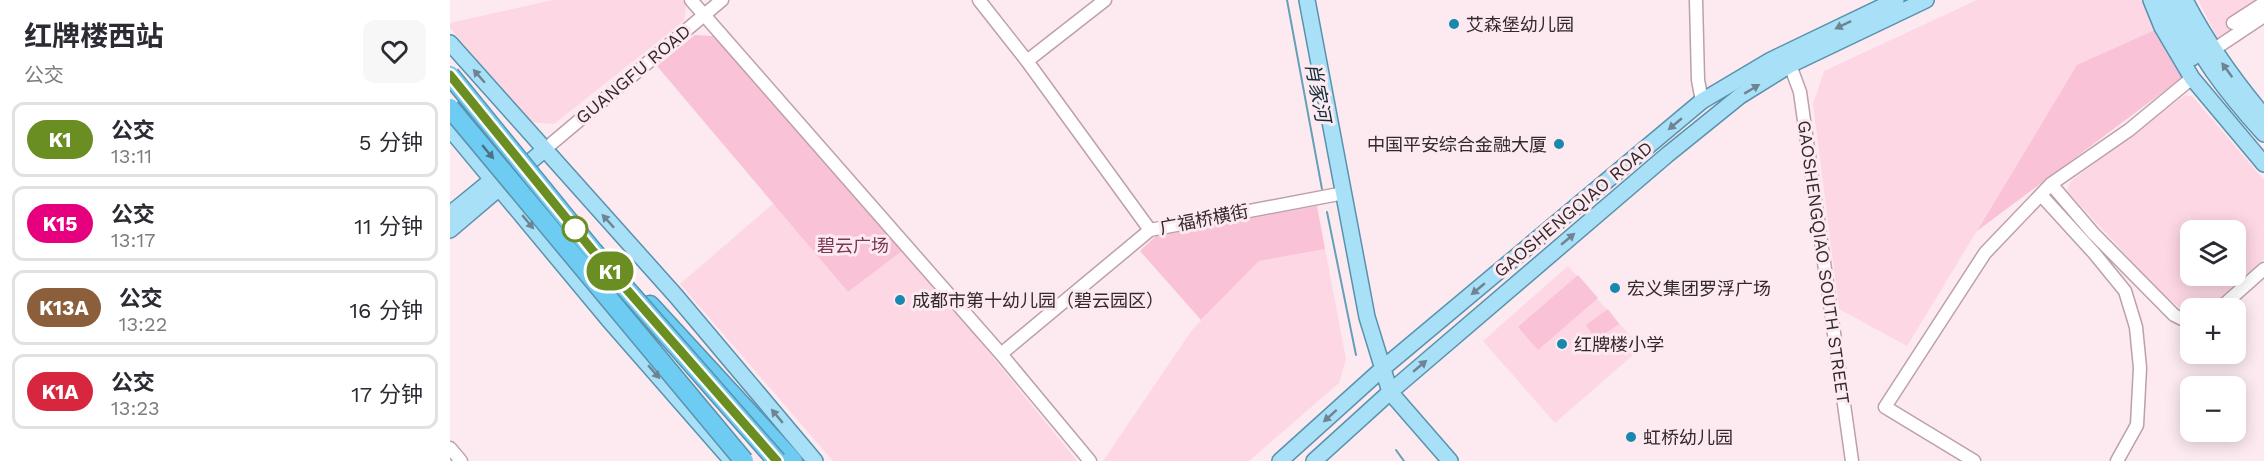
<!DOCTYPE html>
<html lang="zh">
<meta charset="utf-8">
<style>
body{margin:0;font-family:"Work Sans","Noto Sans SC",sans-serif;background:#f7f7f7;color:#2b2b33;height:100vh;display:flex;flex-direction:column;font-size:22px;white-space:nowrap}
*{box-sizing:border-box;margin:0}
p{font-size:20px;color:#7c7c81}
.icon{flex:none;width:33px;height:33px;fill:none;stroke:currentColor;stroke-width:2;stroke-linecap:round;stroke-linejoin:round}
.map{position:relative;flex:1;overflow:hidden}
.panel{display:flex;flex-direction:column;background:#fff;width:450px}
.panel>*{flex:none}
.badge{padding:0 12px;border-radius:20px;font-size:21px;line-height:39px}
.tools{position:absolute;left:1730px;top:220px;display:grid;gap:12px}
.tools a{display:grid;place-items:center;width:66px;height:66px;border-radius:12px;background:#fff;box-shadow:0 3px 15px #0003;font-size:30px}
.map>.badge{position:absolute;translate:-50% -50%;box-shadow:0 0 0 3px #fff}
.round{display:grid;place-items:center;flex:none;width:63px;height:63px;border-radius:12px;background:#f7f7f7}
.head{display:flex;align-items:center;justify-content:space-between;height:102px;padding:0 24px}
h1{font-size:28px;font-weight:700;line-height:45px}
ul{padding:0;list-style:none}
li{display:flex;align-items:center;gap:18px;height:75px;margin:0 12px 9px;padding:0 12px;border:3px solid #e1e1e2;border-radius:12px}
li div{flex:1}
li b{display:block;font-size:22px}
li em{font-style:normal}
li .badge{min-width:66px;font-weight:700;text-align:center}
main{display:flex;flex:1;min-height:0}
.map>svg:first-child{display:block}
.built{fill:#fdd7e4;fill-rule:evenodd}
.green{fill:#f9c2d6}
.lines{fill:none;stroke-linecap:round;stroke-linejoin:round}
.stream{stroke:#659fb8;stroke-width:2}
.minor-casing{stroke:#bda0aa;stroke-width:15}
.major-casing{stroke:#5992ad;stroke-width:18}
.highway-casing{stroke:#5992ad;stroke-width:21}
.minor{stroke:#fff;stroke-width:12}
.major{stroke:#a8e0f7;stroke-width:15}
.highway{stroke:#6ecbf2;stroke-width:18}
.highway-bridge-casing{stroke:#5992ad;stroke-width:21;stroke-linecap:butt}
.highway-bridge{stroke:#6ecbf2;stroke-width:18}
.oneway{fill:#6e8492}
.oneway2{fill:#4e7185}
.line-casing{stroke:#fff;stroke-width:14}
.line{stroke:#6b8e23;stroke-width:9}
.poi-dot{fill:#1988ae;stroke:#fceaf0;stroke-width:2}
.stop-dot{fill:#fff;stroke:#6b8e23;stroke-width:3}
.labels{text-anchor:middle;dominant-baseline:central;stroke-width:6;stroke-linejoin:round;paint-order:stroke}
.poi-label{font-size:18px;fill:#33282c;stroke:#fceaf0;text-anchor:start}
.street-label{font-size:18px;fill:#33282c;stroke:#fceaf0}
.park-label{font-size:18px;fill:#7b3754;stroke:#fceaf0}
.water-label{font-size:20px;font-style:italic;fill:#122e3a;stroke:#fceaf0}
</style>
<main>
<section class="panel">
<div class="head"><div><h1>红牌楼西站</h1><p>公交</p></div><a class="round"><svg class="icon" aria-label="heart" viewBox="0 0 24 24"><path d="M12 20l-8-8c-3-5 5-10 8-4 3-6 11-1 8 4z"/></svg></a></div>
<ul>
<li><span class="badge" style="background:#6b8e23;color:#fff">K1</span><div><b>公交</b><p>13:11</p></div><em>5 分钟</em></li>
<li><span class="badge" style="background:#e6007e;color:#fff">K15</span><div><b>公交</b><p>13:17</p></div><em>11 分钟</em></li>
<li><span class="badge" style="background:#8b5e3c;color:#fff">K13A</span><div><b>公交</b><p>13:22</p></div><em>16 分钟</em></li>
<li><span class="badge" style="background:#d7263d;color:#fff">K1A</span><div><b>公交</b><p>13:23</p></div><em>17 分钟</em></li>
</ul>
</section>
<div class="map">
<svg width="1814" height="461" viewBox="0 0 1814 461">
<rect width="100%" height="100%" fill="#fceaf0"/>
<!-- built -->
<path class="built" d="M 103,0 L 232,0 L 236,5 L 234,21 L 104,124 L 80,122 L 0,28 L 0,23 Z
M 1527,0 L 1692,0 L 1707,29 L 1627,66 L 1457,346 L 1389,309 L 1363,104 L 1374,71 Z
M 1748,0 L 1814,0 L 1814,7 L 1768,39 Z
M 1735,95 L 1743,97 L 1814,180 L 1814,260 L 1761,309 L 1740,309 L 1740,314 L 1714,296 L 1617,191 L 1621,181 ZM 1740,231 L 1785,231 L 1785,276 L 1740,276 Z
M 324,203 L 398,292 L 452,251 L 503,308 L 627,461 L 383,461 L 230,284 Z
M 875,249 L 896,359 L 889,383 L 799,461 L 653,461 L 742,330 L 809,261 Z
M 1118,266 L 1191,348 L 1105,423 L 1033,341 Z"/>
<!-- green -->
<path class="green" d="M 1707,29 L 1733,77 L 1527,231 L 1627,65 Z
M 245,35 L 264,36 L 452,251 L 398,292 L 207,66 Z
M 867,206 L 875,249 L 809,261 L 751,320 L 690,251 L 706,236 Z
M 1128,275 L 1148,298 L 1088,350 L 1068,327 Z
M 1158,309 L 1169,324 L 1146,340 L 1136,325 Z"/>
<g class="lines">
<!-- stream -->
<path class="stream" d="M 837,0 L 872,189
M 877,212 L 906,355
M 946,450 L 954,461"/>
<defs>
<path id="minor" d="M 241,0 L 551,354 L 640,461
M 529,0 L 577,61 L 700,230
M 1246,0 L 1248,80 L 1252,101
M 1783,23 L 1814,3
M 1763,50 L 1814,16
M 577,61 L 655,0
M 1340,65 L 1350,92 L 1402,461
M 94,150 L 272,0
M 1601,184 L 1643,233 L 1724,315 L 1740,323
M 1591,195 L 1644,253 L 1675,291 L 1686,327 L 1690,368 L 1687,425 L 1667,461
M 1769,309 L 1814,269
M 551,354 L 700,230 L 894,193
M 0,448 L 11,461
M 1524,461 L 1435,407 L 1535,253 L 1601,184 L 1679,130 L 1742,78"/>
<path id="major" d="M 857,0 L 917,317 L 940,392 L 1000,461
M 1701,0 L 1712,27 L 1742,78 L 1814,164
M 1711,0 L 1742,58
M 1723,0 C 1747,54 1775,91 1814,134
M 1735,0 C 1757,43 1783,79 1814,116
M 0,43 L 226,296 L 365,461
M 0,129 L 158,319 L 282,461
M 0,214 L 49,174
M 0,230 L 94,150
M 830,461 L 932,369 L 1252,101 L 1321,60 L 1446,0
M 864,461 L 940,392 L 1217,155 L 1290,96 L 1340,65 L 1476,0"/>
<path id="highway" d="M 200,305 L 343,461"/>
</defs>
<!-- minor casing -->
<use href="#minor" class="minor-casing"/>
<!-- major casing -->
<use href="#major" class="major-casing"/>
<!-- highway casing -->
<use href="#highway" class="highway-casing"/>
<!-- minor -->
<use href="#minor" class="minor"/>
<!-- major -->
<use href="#major" class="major"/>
<!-- highway -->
<use href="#highway" class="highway"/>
<defs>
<path id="highway-bridge" d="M 0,75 L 143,251 L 327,461
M 0,108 L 294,461"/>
</defs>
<!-- highway-bridge casing -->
<use href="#highway-bridge" class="highway-bridge-casing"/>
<!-- highway-bridge -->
<use href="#highway-bridge" class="highway-bridge"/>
</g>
<!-- one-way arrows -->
<defs><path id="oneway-solid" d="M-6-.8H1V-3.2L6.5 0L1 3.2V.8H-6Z" transform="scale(1.5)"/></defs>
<g class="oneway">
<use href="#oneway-solid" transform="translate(1393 25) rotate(154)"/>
<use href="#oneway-solid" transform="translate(1777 70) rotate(-126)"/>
<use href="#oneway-solid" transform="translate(29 76) rotate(-131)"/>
<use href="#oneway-solid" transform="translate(1302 89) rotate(-31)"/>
<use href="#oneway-solid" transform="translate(1225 124) rotate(140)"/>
<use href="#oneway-solid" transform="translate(158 221) rotate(-132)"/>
<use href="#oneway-solid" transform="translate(78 222) rotate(50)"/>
<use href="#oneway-solid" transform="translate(1118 239) rotate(-40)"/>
<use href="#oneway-solid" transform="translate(1028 289) rotate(140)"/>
<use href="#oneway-solid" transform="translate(970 366) rotate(-40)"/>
<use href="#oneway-solid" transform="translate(204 372) rotate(49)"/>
<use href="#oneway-solid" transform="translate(327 416) rotate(-130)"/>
<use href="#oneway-solid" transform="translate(880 416) rotate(138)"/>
</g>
<use class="oneway2" href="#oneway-solid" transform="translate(38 152) rotate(50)"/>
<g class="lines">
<defs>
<path id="line" d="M 0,75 L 143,251 L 327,461"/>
</defs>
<!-- line casing -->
<use href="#line" class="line-casing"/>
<!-- line -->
<use href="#line" class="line"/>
</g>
<!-- markers -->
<g class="poi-dot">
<circle cx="1004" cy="24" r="6"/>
<circle cx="1109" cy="144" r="6"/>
<circle cx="1165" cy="288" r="6"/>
<circle cx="450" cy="300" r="6"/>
<circle cx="1112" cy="344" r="6"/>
<circle cx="1181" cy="437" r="6"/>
</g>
<circle class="stop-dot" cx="125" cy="229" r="12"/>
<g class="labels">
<!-- poi labels -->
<g class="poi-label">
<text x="1016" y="24">艾森堡幼儿园</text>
<text x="1097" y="144" text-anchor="end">中国平安综合金融大厦</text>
<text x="1177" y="288">宏义集团罗浮广场</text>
<text x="462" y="300">成都市第十幼儿园（碧云园区）</text>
<text x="1124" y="344">红牌楼小学</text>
<text x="1193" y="437">虹桥幼儿园</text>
</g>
<!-- street labels -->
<g class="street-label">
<text transform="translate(183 74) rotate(-40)">GUANGFU ROAD</text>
<text transform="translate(1123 209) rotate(-40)">GAOSHENGQIAO ROAD</text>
<text transform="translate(754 219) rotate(-11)">广福桥横街</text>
<text transform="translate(1374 262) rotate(82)">GAOSHENGQIAO SOUTH STREET</text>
</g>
<!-- park labels -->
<g class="park-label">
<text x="403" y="245">碧云广场</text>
</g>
<!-- water labels -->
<g class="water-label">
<text transform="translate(868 92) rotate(79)">肖家河</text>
</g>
</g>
</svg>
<div class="tools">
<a><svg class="icon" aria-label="layers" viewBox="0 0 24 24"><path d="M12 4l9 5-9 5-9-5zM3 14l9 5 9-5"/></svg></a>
<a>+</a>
<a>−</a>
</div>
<b class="badge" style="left:160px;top:271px;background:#6b8e23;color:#fff">K1</b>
</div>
</main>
